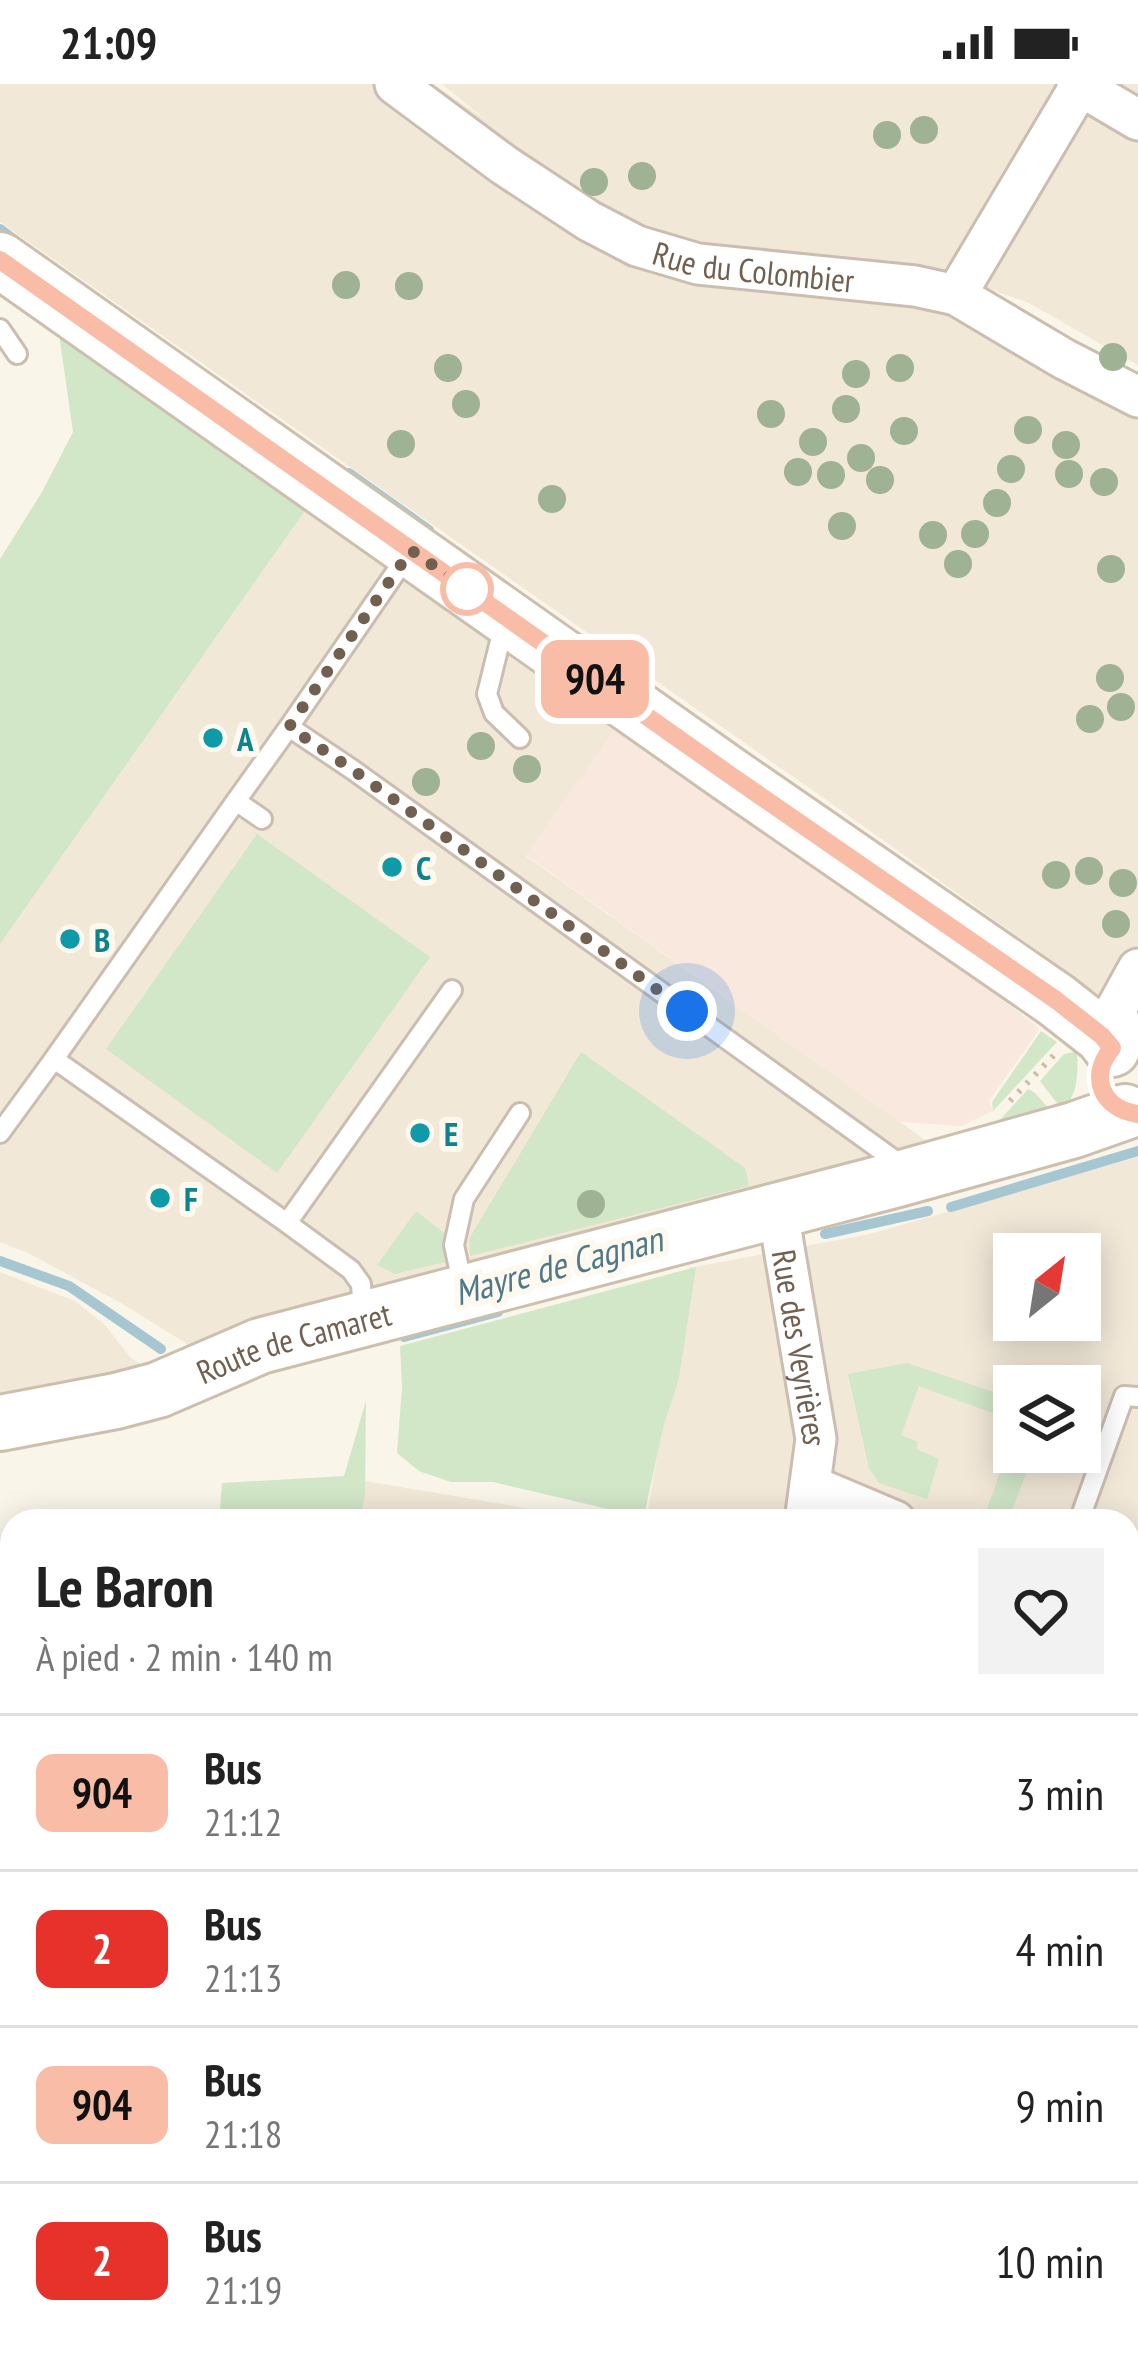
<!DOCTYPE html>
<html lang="fr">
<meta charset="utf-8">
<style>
body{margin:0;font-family:"PT Sans Narrow",sans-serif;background:#f2f2f2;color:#222;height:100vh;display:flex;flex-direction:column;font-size:45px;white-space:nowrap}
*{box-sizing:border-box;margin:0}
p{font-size:39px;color:#767676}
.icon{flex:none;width:66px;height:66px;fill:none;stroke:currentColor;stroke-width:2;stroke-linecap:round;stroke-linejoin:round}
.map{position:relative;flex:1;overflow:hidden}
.details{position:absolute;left:0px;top:1425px;width:1140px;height:852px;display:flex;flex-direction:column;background:#fff;border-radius:36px 36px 0 0;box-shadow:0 6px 30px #0003}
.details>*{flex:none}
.badge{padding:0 24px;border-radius:18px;font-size:42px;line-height:78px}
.needle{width:78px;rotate:30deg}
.fabs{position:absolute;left:993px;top:1149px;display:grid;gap:24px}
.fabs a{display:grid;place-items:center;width:108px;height:108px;border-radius:0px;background:#fff;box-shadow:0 6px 30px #0003;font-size:60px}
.you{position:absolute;width:60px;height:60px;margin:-30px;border:9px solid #fff;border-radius:50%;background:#1a73e8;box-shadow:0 0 0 18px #1a73e833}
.map>.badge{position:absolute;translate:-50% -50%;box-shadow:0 0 0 6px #fff}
.round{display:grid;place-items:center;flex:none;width:126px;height:126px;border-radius:0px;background:#f2f2f2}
.summary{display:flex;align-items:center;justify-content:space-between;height:204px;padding:0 36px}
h1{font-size:57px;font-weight:800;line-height:90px}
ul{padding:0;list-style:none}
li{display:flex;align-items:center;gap:36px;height:156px;padding:0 36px;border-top:3px solid #e0e0e0}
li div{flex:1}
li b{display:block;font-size:45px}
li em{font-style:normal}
li .badge{min-width:132px;font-weight:700;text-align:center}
.status{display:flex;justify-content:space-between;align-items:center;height:84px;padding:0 60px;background:#fff;direction:ltr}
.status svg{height:33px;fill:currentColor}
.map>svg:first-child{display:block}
.residential{fill:#f1e8d8;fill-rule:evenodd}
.commercial{fill:#f9e8de}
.green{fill:#d2e6c8}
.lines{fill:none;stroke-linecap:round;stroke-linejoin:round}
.stream{stroke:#a6c7d2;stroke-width:10}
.service-casing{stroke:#cbbeb0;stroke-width:24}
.minor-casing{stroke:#cbbeb0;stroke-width:45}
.secondary-casing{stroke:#cdbfae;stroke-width:60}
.path{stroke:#d1bba6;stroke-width:6;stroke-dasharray:3 9;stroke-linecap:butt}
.service{stroke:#fff;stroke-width:18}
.minor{stroke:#fff;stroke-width:39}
.secondary{stroke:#fff;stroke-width:54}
.tree{fill:#9fb293}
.line-casing{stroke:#fff;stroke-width:27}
.line{stroke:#f8bca7;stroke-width:18}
.walk{stroke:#715f4f;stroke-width:12;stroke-dasharray:0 21.6}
.stop-dot{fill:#fff;stroke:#f8bca7;stroke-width:6}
.culture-dot{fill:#0f9aa8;stroke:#fdf9ef;stroke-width:4.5}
.labels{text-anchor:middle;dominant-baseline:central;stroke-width:12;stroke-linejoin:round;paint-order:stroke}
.street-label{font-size:33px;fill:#715f4f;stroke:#fdf9ef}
.culture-label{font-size:33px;font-weight:bold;fill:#0d838f;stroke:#fdf9ef;text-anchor:start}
.water-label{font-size:36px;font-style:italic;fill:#4f7989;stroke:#fdf9ef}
</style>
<div class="status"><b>21:09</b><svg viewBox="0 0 49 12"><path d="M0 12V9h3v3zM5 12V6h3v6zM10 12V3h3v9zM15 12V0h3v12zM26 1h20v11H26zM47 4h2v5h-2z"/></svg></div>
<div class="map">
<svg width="1138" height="2277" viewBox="0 0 1138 2277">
<rect width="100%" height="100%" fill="#faf5e9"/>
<!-- residential -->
<path class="residential" d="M 0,0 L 433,0 L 486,36 L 442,0 L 1138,0 L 1138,281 L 1027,218 L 926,183 L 864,181 L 1138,302 L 1138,926 L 1109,918 L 845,729 L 0,138 Z
M 309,421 L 618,641 L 526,772 L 931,1060 L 340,1212 L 192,1263 L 121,1219 L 26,1168 L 0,1158 L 0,860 Z
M 1138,1073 L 1138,2277 L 0,2277 L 0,1602 L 12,1608 L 12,2265 L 1128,2265 L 1128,1437 L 646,1437 L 689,1184 L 870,1150 ZM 1014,1170 L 1080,1170 L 1080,1236 L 1014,1236 ZM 1014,1302 L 1080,1302 L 1080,1368 L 1014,1368 Z
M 0,1188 L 75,1217 L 104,1240 L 131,1274 L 147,1284 L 0,1310 Z
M 365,1397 L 601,1437 L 358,1437 Z"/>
<!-- commercial -->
<path class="commercial" d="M 618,641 L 884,828 L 1032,938 L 1039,946 L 989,1017 L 993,1027 L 961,1042 L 900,1038 L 526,771 Z"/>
<!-- green -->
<path class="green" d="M 59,250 L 309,421 L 0,860 L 0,475 L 42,408 L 73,348 Z
M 257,750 L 430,873 L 277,1089 L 106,965 Z
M 1041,947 L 1057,958 L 993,1027 L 992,1018 Z
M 581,968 L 745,1084 L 749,1102 L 470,1172 L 469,1155 Z
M 1074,968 L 1077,970 C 1078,994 1078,1007 1063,1027 L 1040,997 L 1064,970 Z
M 1028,1005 L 1035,1009 L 1057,1034 L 996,1040 Z
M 416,1127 L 444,1149 L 445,1178 L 395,1190 L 377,1181 Z
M 696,1183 L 679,1294 L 663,1344 L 643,1437 L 636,1437 L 612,1426 L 493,1398 L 451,1398 L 419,1387 L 397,1369 L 402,1303 L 400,1262 Z
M 907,1279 L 1014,1315 L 1014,1337 L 919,1302 L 901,1351 L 918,1358 L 916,1365 L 939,1375 L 927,1415 L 879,1399 L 869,1384 L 848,1290 Z
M 366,1317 L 365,1411 L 360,1437 L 219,1437 L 222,1399 L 344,1392 Z
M 1017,1368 L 1034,1368 L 1008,1437 L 983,1436 L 1001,1386 L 1011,1390 Z"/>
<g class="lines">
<!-- stream -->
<path class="stream" d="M 0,145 L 20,160
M 349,389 L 429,446
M 951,1123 L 1138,1067
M 825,1150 L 928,1127
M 0,1177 L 69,1202 L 161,1265
M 404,1253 L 498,1228"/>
<defs>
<path id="service" d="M 0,245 L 17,270
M 505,537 L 487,610 L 494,629 L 520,654
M 289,643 L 409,469
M 236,717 L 289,643 L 353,686 L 893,1075 L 896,1088
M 262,735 L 236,717 L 54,975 L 287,1139 L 452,906
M 0,1049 L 54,975
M 287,1139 L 351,1186 L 361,1200 L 363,1230
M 463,1203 L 454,1161 L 464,1115 L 520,1029
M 1079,1437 L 1124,1312 L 1138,1313
M 1128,1503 L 1138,1474
M 0,1833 L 12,1838
M 397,2277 L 401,2265"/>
<g id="minor">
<path id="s1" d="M 395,0 L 504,81 L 589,137 L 637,162 L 698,180 L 915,202 L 956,211 L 1064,275 L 1138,313"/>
<path d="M 1077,0 L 1138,36"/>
<path d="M 956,211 L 1080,2"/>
<path d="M 1125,957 L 1116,925 L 1138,885"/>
<path id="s2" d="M 778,1128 L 816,1355 L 805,1437"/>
<path d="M 812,1402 L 895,1437"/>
<path d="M 1128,1513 L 1138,1516"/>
<path d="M 1128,1902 L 1138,1875"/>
<path d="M 311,2265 L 329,2277"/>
<path d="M 622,2265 L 636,2277"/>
<path d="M 1,2277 L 12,2255"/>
<path d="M 987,2277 L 991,2265"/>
</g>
<g id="secondary">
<path d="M 0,176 L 730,691 L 1056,916 L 1102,952 L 1112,965"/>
<path id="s3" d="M 0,1339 L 116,1317 L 158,1306 L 260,1262 L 898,1095 L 1074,1046 L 1125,1028"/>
</g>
</defs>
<!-- service casing -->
<use href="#service" class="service-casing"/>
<!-- minor casing -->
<use href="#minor" class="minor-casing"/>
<!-- secondary casing -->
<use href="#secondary" class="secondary-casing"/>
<!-- path -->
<path class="path" d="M 1010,1017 L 1055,970"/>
<!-- service -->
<use href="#service" class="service"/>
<!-- minor -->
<use href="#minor" class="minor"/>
<!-- secondary -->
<use href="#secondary" class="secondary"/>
</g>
<!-- trees -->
<g class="tree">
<circle cx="924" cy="46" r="14"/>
<circle cx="887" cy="51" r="14"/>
<circle cx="642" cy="92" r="14"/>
<circle cx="594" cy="98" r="14"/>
<circle cx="346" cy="201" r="14"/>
<circle cx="409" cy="202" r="14"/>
<circle cx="1113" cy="273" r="14"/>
<circle cx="448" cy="284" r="14"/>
<circle cx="900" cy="284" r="14"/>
<circle cx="856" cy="290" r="14"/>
<circle cx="466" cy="320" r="14"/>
<circle cx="846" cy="325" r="14"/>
<circle cx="771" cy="330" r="14"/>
<circle cx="1028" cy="346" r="14"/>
<circle cx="904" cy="347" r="14"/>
<circle cx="813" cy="358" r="14"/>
<circle cx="401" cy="360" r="14"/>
<circle cx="1066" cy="361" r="14"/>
<circle cx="861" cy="374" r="14"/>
<circle cx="1011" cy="385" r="14"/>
<circle cx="798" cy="388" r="14"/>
<circle cx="1069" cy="390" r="14"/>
<circle cx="831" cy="391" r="14"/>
<circle cx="880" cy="396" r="14"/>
<circle cx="1104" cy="398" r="14"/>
<circle cx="552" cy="415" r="14"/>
<circle cx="997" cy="419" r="14"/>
<circle cx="842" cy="442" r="14"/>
<circle cx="975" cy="450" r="14"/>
<circle cx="933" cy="451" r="14"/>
<circle cx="958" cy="480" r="14"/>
<circle cx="1111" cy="485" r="14"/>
<circle cx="1110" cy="594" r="14"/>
<circle cx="1121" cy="623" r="14"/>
<circle cx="1090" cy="635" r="14"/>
<circle cx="481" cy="662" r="14"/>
<circle cx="527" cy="685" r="14"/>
<circle cx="426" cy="698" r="14"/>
<circle cx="1089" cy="787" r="14"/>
<circle cx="1056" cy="791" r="14"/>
<circle cx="1123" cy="799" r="14"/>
<circle cx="1116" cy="840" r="14"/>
<circle cx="591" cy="1120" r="14"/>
</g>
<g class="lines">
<defs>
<path id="line" d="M 0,176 L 730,691 L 1056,916 L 1102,952 L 1112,964 C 1088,993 1102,1025 1138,1030"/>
</defs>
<!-- line casing -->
<use href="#line" class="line-casing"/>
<!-- line -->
<use href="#line" class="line"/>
<!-- walk -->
<path class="walk" d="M 467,505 L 411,466 L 289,643 L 353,686 L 687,927"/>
</g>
<!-- markers -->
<circle class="stop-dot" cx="467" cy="505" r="24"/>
<g class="culture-dot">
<circle cx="213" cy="654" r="12"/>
<circle cx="392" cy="783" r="12"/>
<circle cx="70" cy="855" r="12"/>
<circle cx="420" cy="1049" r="12"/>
<circle cx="160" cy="1114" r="12"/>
</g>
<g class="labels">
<!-- street labels -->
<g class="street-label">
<text stroke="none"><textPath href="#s1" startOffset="411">Rue du Colombier</textPath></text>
<text stroke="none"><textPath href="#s3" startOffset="306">Route de Camaret</textPath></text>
<text stroke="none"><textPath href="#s2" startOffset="138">Rue des Veyrières</textPath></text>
</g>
<!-- culture labels -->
<g class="culture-label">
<text x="237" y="654">A</text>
<text x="416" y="783">C</text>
<text x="94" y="855">B</text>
<text x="444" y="1049">E</text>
<text x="184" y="1114">F</text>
</g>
<!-- water labels -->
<g class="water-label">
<text transform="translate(558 1181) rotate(-15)">Mayre de Cagnan</text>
</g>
</g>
</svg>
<div class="fabs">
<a><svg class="needle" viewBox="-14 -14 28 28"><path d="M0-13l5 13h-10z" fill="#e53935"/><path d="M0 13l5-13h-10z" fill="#767676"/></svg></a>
<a><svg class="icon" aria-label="layers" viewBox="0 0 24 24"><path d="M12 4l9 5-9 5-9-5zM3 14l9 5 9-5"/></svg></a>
</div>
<div class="you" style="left:687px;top:927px"></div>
<b class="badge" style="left:595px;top:595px;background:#f8bca7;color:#111">904</b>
<section class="details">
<div class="summary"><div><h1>Le Baron</h1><p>À pied · 2 min · 140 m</p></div><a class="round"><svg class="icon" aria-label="heart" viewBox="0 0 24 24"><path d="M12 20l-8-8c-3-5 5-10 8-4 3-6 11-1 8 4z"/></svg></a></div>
<ul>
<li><span class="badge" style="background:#f8bca7;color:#111">904</span><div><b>Bus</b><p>21:12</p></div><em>3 min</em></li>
<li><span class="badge" style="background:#e6322a;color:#fff">2</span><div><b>Bus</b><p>21:13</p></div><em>4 min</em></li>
<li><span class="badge" style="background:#f8bca7;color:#111">904</span><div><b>Bus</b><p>21:18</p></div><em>9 min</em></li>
<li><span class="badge" style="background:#e6322a;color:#fff">2</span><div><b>Bus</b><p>21:19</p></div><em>10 min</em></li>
</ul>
</section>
</div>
